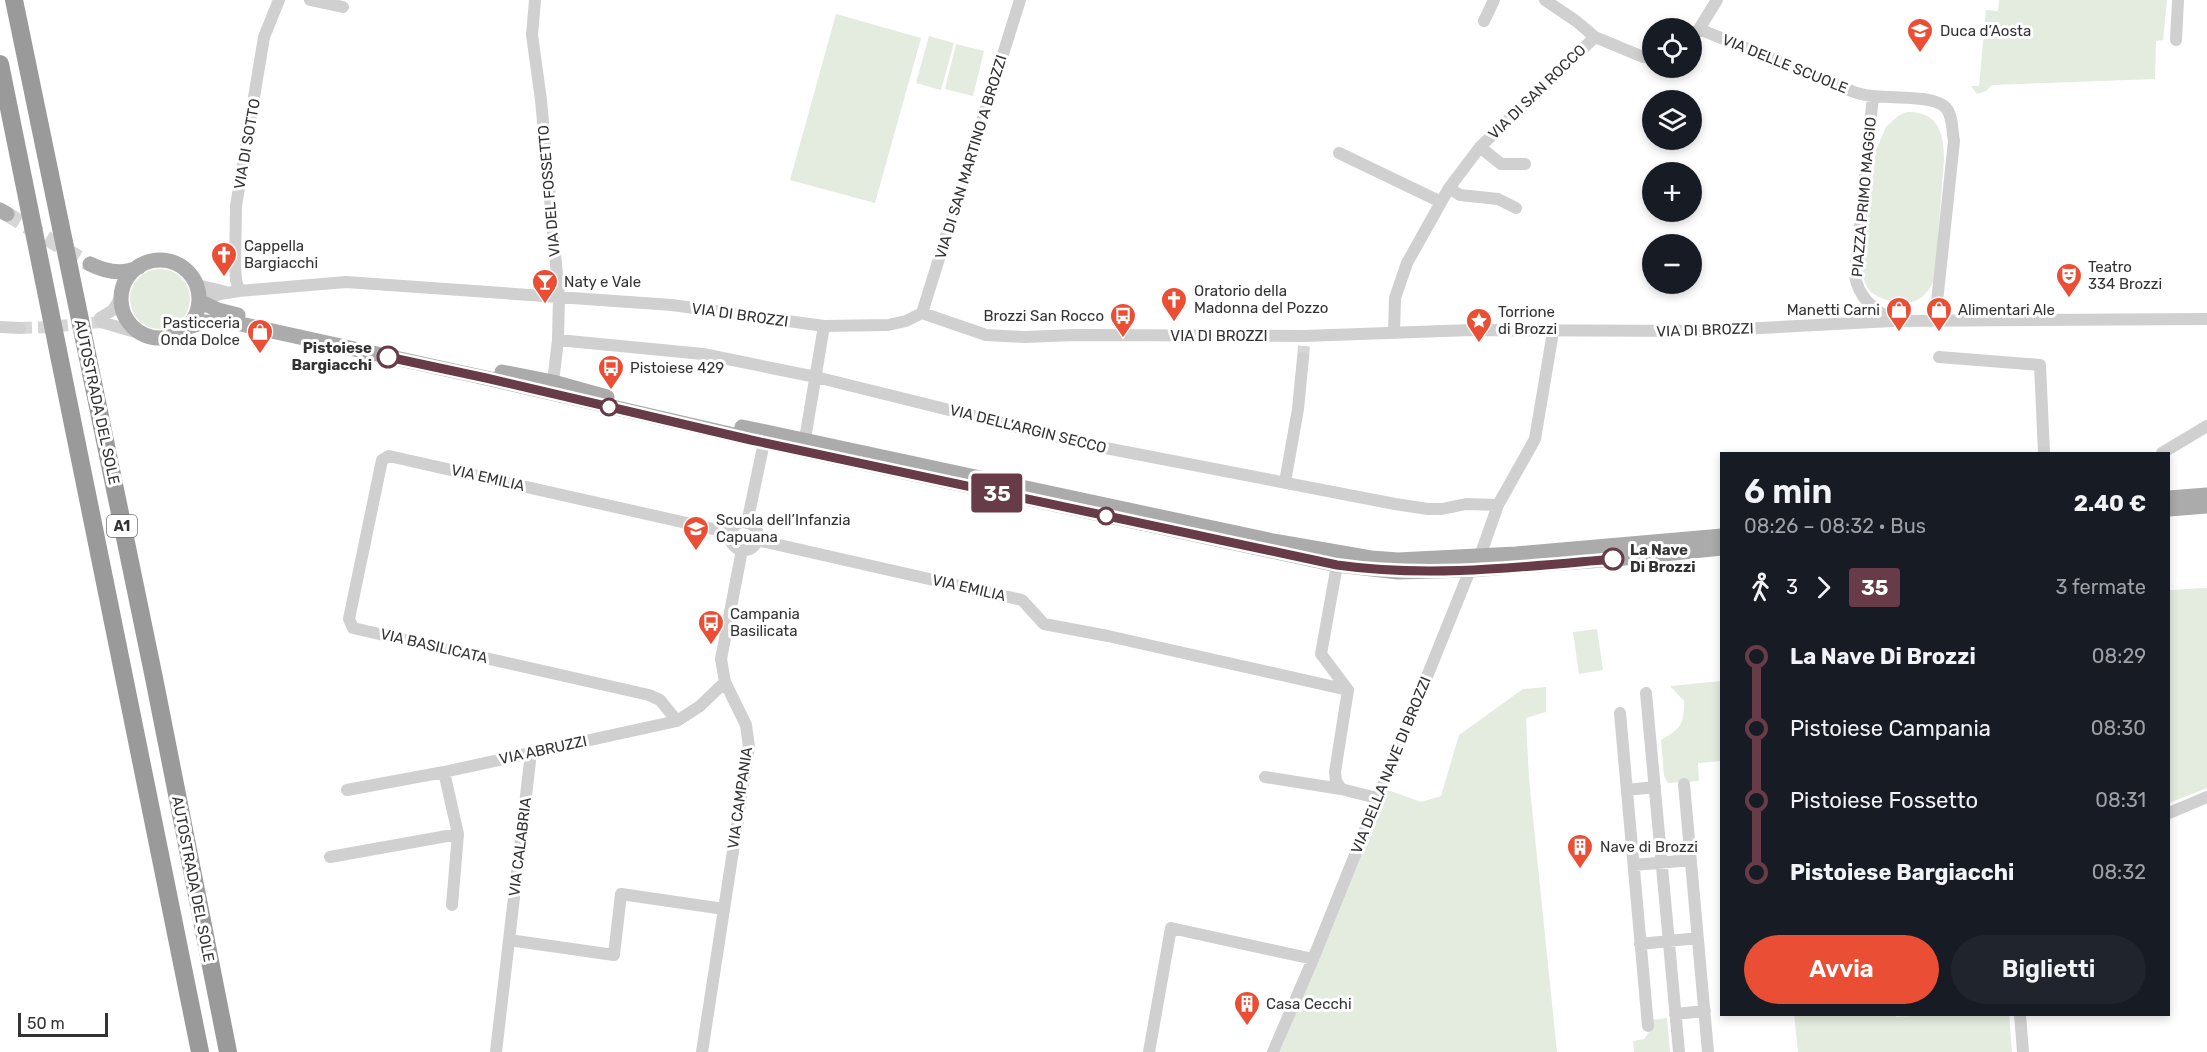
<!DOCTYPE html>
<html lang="it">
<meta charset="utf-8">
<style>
body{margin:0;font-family:Rubik,sans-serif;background:#20242c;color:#f1f3f6;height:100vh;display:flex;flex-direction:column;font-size:22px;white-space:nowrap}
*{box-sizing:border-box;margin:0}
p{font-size:20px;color:#9ea1a6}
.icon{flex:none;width:33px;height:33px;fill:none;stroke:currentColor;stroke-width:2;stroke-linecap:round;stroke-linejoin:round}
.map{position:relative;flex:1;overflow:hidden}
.panel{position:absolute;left:1720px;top:452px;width:450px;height:564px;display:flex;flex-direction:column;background:#171b24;border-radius:0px;box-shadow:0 3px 9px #0003}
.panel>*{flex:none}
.badge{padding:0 12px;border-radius:4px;font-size:21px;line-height:39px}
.fabs{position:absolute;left:1642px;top:18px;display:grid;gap:12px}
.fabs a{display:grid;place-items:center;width:60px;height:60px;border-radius:50%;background:#171b24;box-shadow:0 3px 9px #0003;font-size:30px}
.scale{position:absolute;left:18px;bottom:15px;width:90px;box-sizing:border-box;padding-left:6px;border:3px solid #333;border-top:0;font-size:16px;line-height:21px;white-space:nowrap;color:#333;-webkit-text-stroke:4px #fff;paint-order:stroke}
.map>.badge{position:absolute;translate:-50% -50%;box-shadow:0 0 0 3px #fff}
.legs{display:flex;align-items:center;gap:9px;height:66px;padding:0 24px;font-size:20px}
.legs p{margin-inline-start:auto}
.overview{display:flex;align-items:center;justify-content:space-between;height:102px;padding:0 24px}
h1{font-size:33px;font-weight:600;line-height:45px}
.button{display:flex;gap:12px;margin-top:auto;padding:12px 24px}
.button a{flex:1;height:69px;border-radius:36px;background:#ea4f35;color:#fff;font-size:24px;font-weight:600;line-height:69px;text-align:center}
.button a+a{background:#20242c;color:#f1f3f6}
ul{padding:0 24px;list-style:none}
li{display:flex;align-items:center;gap:21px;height:72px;font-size:22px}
li i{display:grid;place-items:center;width:9px;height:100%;margin:0 8px;background:currentColor}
li i::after{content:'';width:15px;height:15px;margin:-8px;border:4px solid;border-radius:50%;background:#171b24}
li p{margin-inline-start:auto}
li:first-child i{background:linear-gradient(#0000 50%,currentColor 0)}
li:last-child i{background:linear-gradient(currentColor 50%,#0000 0)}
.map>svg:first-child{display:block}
.green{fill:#e3ecdf}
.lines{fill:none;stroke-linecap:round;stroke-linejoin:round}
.minor-tunnel{stroke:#d6d6d6;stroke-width:12;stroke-dasharray:12 6;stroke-linecap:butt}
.major-tunnel{stroke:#d6d6d6;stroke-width:15;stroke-dasharray:15 8;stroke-linecap:butt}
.minor{stroke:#d0d0d0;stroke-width:12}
.major{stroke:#ababab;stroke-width:15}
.highway{stroke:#9a9a9a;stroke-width:18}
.line-1-casing{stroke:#fff;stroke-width:14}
.line-1{stroke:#673b47;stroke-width:9}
.stop-1-dot{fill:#fff;stroke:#673b47;stroke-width:3}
.labels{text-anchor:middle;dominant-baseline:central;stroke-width:6;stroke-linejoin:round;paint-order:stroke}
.shield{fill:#fff;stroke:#707070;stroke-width:1.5}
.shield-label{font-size:14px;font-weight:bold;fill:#333}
.poi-label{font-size:15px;fill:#333;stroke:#fff;text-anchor:start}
.street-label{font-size:15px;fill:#333;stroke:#fff}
.stop-label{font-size:15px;font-weight:bold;fill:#333;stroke:#fff;text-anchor:end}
</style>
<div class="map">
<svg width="2207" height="1052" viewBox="0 0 2207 1052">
<rect width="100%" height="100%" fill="#fff"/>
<!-- green -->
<path class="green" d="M 1999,0 L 2167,0 L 2163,40 L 2156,41 L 2155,79 L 1992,85 L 1986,91 L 1977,94 L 1971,86 L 1979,86 L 1986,10 L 1998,11 Z
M 836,14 L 921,38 L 875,203 L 790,180 Z
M 929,36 L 954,43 L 941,90 L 916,83 Z
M 956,44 L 984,51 L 973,96 L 945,89 Z
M 1907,112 C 1938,111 1944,133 1944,160 L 1935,278 C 1926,300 1910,308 1888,300 C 1882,299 1875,295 1871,292 C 1863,284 1862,271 1862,261 L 1876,150 L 1886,127 L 1898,116 Z
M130 299a30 30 0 1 1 60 0a30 30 0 1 1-60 0Z
M 2207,588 L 2207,788 L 2169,803 L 2169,590 Z
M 1597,629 L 1603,670 L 1579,674 L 1573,632 Z
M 1722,681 L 1722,761 L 1698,763 L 1699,781 L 1668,783 L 1664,776 L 1661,740 C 1682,728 1684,724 1684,701 L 1670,686 Z
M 1546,687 L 1546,712 L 1526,718 L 1529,779 L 1557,1052 L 1280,1052 L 1388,790 L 1421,802 L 1441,796 L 1459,735 L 1523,689 Z
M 1794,1014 L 1895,1014 L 1896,1017 L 1949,1014 L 2009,1014 L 2012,1052 L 1798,1052 Z
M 1667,1018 L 1670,1052 L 1634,1052 L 1633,1041 L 1644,1039 L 1649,1032 L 1651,1020 Z"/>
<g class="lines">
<!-- minor-tunnel -->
<path class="minor-tunnel" d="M 20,328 L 49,327 L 101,322
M 1303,358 L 1304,345"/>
<!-- major-tunnel -->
<path class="major-tunnel" d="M 7,214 L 89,264"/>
<!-- minor -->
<path class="minor" d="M 310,0 L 343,7
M 535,0 L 532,35 L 541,100 L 559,297 L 558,340 L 553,382
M 1545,0 L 1576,21 L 1595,37 L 1643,57 L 1653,58
M 1484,21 L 1494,0
M 1699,29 L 1849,90 C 1856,93 1864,95 1872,96 C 1889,98 1935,95 1946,108 C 1953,116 1952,131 1954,141 L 1935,321
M 1692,36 L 1699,29 L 1717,0
M 2176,40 L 2178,0
M 1873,96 L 1855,276 C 1859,299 1874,308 1892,321
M 1480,147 L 1501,164 L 1525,164
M 1339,153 L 1441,202
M 1449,188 L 1460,195 L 1498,199 L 1516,208
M 197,285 L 223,291
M 239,291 L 236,280 L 235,266 L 236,206 L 264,37 L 279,0
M 199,301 L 220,294 L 239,291 L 346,282 L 672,305 L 824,326 L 888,325 L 906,321 L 922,313 L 986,335 L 1025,337 L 1075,335 L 1304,336 L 1471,330 L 1702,331 L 1892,321 L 2207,319
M 922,313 L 1020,0
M 100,318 L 113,310 L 122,295
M 101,322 L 142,334
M 0,327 L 20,328
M 1394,333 L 1395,298 L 1407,263 L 1449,188 L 1480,147 L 1595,37
M 558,340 L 703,354 L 816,377 L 1095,446 L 1395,504 L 1428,509 L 1442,509 L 1466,504 L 1498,505
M 1939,357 L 2040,365 L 2044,453
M 805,439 L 824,326
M 2162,453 L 2207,426
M 1285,482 L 1298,409 L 1303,358
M730 536a14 14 0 1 1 28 0a14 14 0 1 1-28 0Z
M 747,523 L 766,433
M 757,540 L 1022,600 L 1044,624 L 1108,636 L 1348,690
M 1480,556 L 1498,505 L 1535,439 L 1553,332
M 1337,565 L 1321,654 L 1348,690 L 1335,772 L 1336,781 L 1341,789 L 1377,798
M 1646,693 L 1679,1052
M 1620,713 L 1648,1026
M 677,721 L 660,700 L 649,695 L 353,628 L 349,619 L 382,460 L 389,456 L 731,533
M 531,753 L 509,940 L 614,955 L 621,894 L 724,909
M 444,772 L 458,834 L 452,905
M 1265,777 L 1341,789
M 1684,784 L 1708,1052
M 347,790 L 444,772 L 677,721 L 700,706 L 725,682
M 1627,790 L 1655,787
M 2169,813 L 2207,797
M 330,857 L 458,834
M 1634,865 L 1691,860
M 1640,944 L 1698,938
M 1675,1014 L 1705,1011
M 2020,1014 L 2023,1052
M 496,1052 L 509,940
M 702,1052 L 749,747 L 746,725 L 725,682 L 721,659 L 742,550
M 1149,1052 L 1171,928 L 1313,959
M 1273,1052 L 1313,959 L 1470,570"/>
<!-- major -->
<path class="major" d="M 0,210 L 7,214
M121 299a39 39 0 1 1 78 0a39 39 0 1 1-78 0Z
M 90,264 C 106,272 123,275 139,267
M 199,301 L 218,310 L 238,315
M 188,327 L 204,322 L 236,323 L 486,378 L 764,442 L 1337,565 L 1398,572 L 1470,570 L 1615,559 L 1722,548
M 502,372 L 553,382 L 607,397
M 742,427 L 1273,541 L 1371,558 L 1398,560 L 1516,554 L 1722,536
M 2169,498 L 2207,495
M 2169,509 L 2207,506"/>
<!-- highway -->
<path class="highway" d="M 14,0 L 154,678 L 228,1052
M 0,64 L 200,1052"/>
</g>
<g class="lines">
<defs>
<path id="line-1" d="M 388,357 L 486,378 L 751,440 L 1337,565 C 1429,578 1521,567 1613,559"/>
</defs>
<!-- line-1 casing -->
<use href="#line-1" class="line-1-casing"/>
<!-- line-1 -->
<use href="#line-1" class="line-1"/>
</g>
<!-- icons -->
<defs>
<symbol id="school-pin" viewBox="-11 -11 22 30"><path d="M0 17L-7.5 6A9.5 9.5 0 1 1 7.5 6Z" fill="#ea4f35" stroke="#fff"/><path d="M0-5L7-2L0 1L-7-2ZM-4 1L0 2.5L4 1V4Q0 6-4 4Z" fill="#fff"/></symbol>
<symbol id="church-pin" viewBox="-11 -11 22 30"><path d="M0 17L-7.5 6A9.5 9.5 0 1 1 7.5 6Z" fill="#ea4f35" stroke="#fff"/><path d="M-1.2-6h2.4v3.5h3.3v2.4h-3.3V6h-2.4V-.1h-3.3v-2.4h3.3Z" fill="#fff"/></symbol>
<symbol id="theatre-pin" viewBox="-11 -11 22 30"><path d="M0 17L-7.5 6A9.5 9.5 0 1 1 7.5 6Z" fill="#ea4f35" stroke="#fff"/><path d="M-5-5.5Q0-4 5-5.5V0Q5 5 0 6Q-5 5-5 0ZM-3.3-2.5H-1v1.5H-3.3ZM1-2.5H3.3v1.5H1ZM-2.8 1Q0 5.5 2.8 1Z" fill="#fff"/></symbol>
<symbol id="bar-pin" viewBox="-11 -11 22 30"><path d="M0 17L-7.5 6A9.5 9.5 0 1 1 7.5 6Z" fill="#ea4f35" stroke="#fff"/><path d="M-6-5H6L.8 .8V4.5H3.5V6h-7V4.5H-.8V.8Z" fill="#fff"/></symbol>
<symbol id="shop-pin" viewBox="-11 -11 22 30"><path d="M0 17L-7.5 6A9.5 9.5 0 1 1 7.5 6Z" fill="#ea4f35" stroke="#fff"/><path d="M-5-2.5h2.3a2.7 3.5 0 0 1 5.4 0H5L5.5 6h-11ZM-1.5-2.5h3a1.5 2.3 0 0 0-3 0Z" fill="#fff"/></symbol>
<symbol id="bus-pin" viewBox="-11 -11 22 30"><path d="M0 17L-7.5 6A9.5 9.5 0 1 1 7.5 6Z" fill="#ea4f35" stroke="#fff"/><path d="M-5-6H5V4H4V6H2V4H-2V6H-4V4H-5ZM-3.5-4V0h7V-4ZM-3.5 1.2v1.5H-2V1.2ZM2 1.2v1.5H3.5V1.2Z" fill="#fff"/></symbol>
<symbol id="sight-pin" viewBox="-11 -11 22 30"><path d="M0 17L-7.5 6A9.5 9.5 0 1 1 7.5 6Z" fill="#ea4f35" stroke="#fff"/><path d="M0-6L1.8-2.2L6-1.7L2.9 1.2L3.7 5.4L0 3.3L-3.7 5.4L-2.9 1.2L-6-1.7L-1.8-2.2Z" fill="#fff"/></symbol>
<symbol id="building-pin" viewBox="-11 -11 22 30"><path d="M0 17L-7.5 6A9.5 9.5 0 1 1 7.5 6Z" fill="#ea4f35" stroke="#fff"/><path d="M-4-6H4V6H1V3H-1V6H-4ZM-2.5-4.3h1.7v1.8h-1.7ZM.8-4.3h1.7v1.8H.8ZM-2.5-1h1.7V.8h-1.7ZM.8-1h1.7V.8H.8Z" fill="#fff"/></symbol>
</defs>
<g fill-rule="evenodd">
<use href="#school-pin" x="1905" y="16" width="30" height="40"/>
<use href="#church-pin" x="209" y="240" width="30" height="40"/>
<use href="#theatre-pin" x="2054" y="261" width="30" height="40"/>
<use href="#bar-pin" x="530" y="267" width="30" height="40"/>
<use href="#church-pin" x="1159" y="285" width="30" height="40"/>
<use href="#shop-pin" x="1884" y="295" width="30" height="40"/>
<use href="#shop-pin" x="1924" y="295" width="30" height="40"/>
<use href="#bus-pin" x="1108" y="301" width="30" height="40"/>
<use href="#sight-pin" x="1464" y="306" width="30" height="40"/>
<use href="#shop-pin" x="245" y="317" width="30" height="40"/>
<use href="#bus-pin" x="596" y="353" width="30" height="40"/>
<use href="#school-pin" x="681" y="514" width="30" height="40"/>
<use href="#bus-pin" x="696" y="608" width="30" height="40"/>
<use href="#building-pin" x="1565" y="832" width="30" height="40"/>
<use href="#building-pin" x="1232" y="989" width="30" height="40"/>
</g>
<!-- markers -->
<g class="stop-1-dot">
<circle cx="388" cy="357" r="10"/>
<circle cx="609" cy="407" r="8"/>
<circle cx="1106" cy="516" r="8"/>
<circle cx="1613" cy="559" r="10"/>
</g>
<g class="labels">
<!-- shield labels -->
<rect class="shield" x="107" y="515" width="30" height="22" rx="4.5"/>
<g class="shield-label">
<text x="122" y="526">A1</text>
</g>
<!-- poi labels -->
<g class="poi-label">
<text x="1940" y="31">Duca d’Aosta</text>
<text x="244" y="246">Cappella<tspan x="244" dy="17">Bargiacchi</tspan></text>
<text x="2088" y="267">Teatro<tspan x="2088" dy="17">334 Brozzi</tspan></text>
<text x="564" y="282">Naty e Vale</text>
<text x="1194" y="291">Oratorio della<tspan x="1194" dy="17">Madonna del Pozzo</tspan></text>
<text x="1880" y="310" text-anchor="end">Manetti Carni</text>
<text x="1958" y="310">Alimentari Ale</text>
<text x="1498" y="312">Torrione<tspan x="1498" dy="17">di Brozzi</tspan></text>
<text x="1104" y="316" text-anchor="end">Brozzi San Rocco</text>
<text x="240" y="323" text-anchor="end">Pasticceria<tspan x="240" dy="17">Onda Dolce</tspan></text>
<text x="630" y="368">Pistoiese 429</text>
<text x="716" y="520">Scuola dell’Infanzia<tspan x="716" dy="17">Capuana</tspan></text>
<text x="730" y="614">Campania<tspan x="730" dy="17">Basilicata</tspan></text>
<text x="1600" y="847">Nave di Brozzi</text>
<text x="1266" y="1004">Casa Cecchi</text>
</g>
<!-- street labels -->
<g class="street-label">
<text transform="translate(1785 64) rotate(22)">VIA DELLE SCUOLE</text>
<text transform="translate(1537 92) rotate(-44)">VIA DI SAN ROCCO</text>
<text transform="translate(247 144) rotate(-80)">VIA DI SOTTO</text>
<text transform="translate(971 157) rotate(-73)">VIA DI SAN MARTINO A BROZZI</text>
<text transform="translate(549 191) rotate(-95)">VIA DEL FOSSETTO</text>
<text transform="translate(1864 197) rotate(-85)">PIAZZA PRIMO MAGGIO</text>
<text transform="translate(740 315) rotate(8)">VIA DI BROZZI</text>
<text transform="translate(1705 330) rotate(-2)">VIA DI BROZZI</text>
<text x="1219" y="336">VIA DI BROZZI</text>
<text transform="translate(97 402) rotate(78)">AUTOSTRADA DEL SOLE</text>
<text transform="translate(1028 429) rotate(14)">VIA DELL'ARGIN SECCO</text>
<text transform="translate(488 478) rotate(13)">VIA EMILIA</text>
<text transform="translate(969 588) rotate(13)">VIA EMILIA</text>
<text transform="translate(434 646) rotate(13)">VIA BASILICATA</text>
<text transform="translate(543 750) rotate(-12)">VIA ABRUZZI</text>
<text transform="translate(1391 765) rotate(-68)">VIA DELLA NAVE DI BROZZI</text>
<text transform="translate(740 798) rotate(-82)">VIA CAMPANIA</text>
<text transform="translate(520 847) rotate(-83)">VIA CALABRIA</text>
<text transform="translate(193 879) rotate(79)">AUTOSTRADA DEL SOLE</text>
</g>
<!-- stop labels -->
<g class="stop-label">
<text x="372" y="348">Pistoiese<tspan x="372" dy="17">Bargiacchi</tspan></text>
<text x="1630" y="550" text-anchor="start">La Nave<tspan x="1630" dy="17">Di Brozzi</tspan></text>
</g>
</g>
</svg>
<div class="fabs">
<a><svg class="icon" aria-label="locate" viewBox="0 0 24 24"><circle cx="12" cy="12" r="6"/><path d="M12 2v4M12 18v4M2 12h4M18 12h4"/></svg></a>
<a><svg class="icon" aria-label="layers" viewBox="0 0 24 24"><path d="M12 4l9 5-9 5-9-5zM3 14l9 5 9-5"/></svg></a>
<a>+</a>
<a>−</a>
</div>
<div class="scale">50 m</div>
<b class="badge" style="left:997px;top:493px;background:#673b47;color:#fff">35</b>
<section class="panel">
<div class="overview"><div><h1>6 min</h1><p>08:26 – 08:32 · Bus</p></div><b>2.40 €</b></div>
<div class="legs"><svg class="icon" aria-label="walk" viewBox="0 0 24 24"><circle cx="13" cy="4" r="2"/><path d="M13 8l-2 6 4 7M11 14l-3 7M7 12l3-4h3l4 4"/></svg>3<svg class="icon" aria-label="forward" viewBox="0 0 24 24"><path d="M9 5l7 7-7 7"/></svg><b class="badge" style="background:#673b47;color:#fff">35</b><p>3 fermate</p></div>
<ul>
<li><i style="color:#673b47"></i><b>La Nave Di Brozzi</b><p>08:29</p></li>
<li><i style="color:#673b47"></i><span>Pistoiese Campania</span><p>08:30</p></li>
<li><i style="color:#673b47"></i><span>Pistoiese Fossetto</span><p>08:31</p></li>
<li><i style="color:#673b47"></i><b>Pistoiese Bargiacchi</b><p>08:32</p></li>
</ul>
<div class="button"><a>Avvia</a><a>Biglietti</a></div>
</section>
</div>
